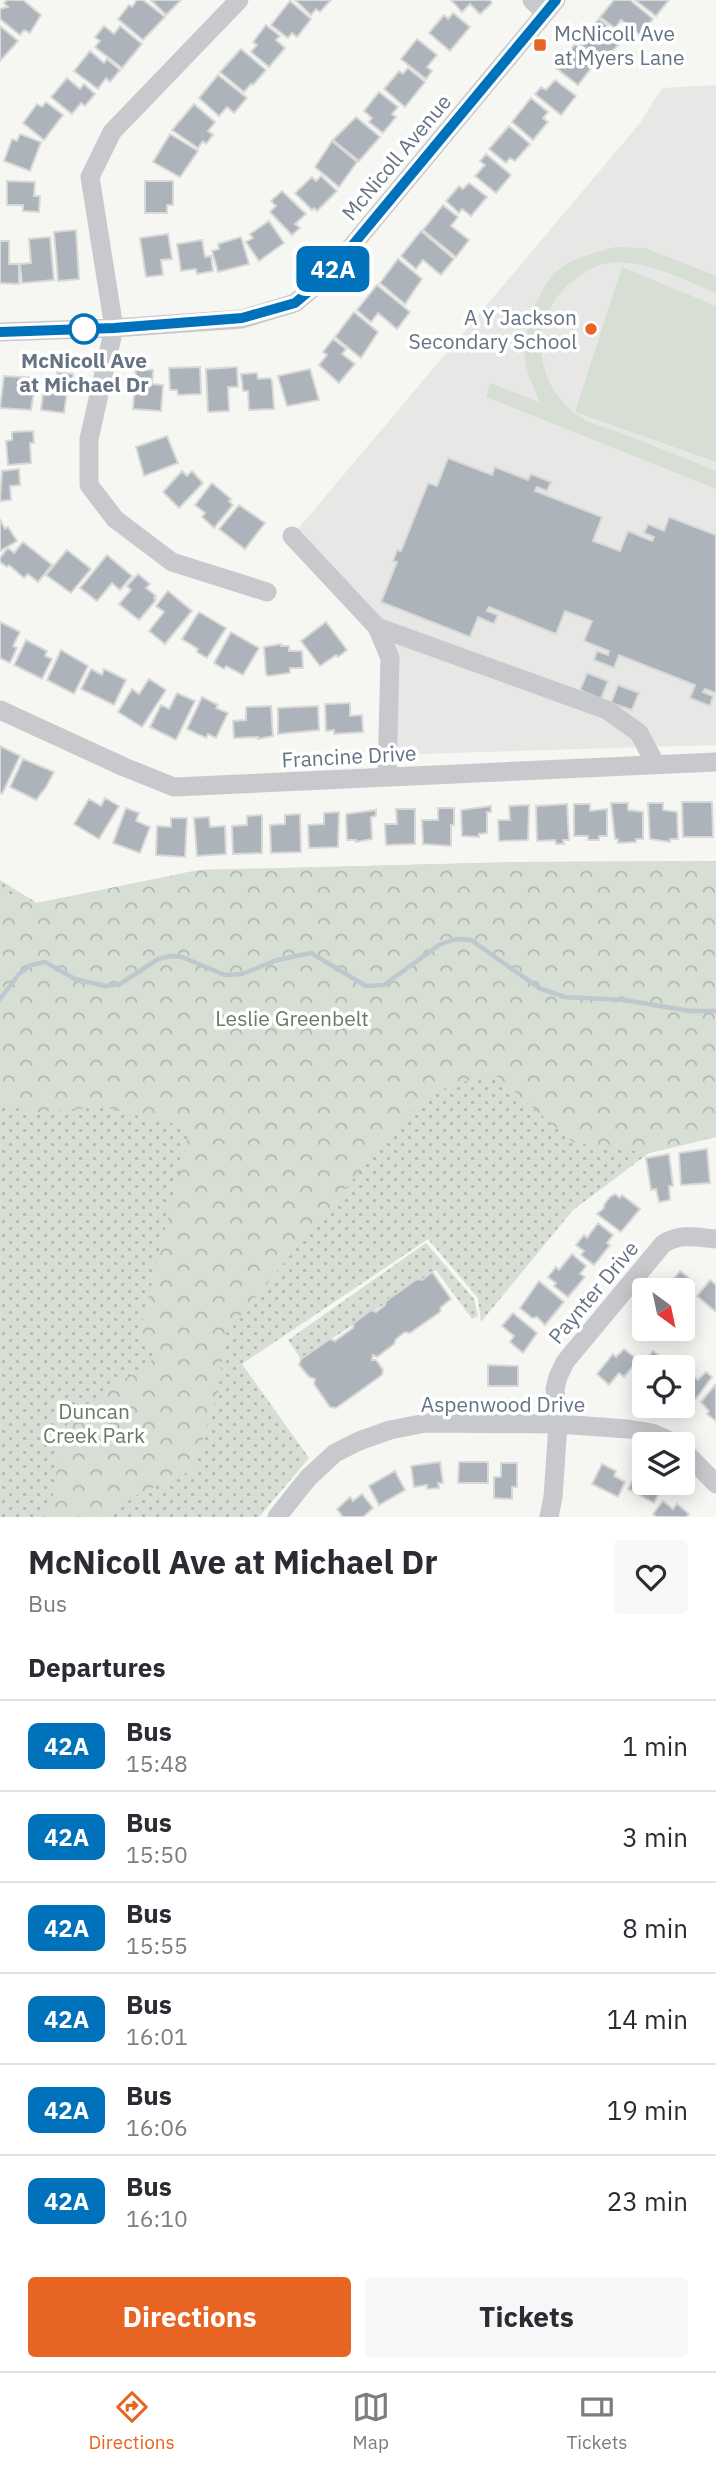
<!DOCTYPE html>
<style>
body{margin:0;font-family:"IBM Plex Sans",sans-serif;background:#f7f7f7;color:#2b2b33;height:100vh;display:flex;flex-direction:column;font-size:26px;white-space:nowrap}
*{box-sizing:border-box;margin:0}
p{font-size:23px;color:#7c7c81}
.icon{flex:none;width:38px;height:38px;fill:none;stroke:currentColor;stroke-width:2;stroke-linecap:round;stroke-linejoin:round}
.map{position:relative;height:1517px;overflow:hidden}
.drawer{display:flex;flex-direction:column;background:#fff;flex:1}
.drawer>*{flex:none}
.badge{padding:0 14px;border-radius:10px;font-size:24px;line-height:46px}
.needle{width:46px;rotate:147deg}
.tools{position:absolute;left:632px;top:1278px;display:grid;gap:14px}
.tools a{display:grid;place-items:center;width:63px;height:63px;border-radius:7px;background:#fff;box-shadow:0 4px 18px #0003;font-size:35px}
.map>.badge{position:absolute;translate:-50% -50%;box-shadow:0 0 0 4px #fff}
h2{padding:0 28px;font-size:26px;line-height:63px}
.round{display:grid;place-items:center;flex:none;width:74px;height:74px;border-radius:7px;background:#f7f7f7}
.overview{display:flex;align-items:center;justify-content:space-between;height:119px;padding:0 28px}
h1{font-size:33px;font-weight:800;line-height:52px}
.action{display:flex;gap:14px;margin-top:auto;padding:14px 28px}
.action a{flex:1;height:80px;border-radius:7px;background:#e76422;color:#fff;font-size:28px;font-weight:800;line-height:80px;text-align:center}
.action a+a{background:#f7f7f7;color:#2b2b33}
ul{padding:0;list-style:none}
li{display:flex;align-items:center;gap:21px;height:91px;padding:0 28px;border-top:2px solid #e1e1e2}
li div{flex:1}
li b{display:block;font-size:26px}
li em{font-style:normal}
li .badge{min-width:77px;font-weight:700;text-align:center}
.dock{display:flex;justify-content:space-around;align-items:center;height:98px;border-top:2px solid #e1e1e2;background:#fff;font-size:19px;color:#7c7c81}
.dock a{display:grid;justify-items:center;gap:4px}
.dock .active{color:#e76422}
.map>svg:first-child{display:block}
.built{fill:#e7e8e6}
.green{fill:url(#green-dots)}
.forest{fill:url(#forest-crowns)}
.pitch{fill:#d7ded4}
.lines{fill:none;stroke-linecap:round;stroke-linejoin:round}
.stream{stroke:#bfc8ce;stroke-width:4.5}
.building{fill:#acb3ba;stroke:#d8d8d6;stroke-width:2}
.minor{stroke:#c7c9cd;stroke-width:19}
.line-casing{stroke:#fff;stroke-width:16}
.line{stroke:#0072bc;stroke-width:10}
.poi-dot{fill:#e76422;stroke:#fff;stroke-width:2.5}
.stop-dot{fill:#fff;stroke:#0072bc;stroke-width:3.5}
.labels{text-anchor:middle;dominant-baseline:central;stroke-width:7;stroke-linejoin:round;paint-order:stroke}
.poi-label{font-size:21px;fill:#657385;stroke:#fff;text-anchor:start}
.street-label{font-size:21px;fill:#657385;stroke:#fff}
.stop-label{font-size:21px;font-weight:bold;fill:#657385;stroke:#fff}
.park-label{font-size:21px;fill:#667c64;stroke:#fff}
</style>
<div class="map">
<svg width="716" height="1517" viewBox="0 0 716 1517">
<defs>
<pattern id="green-dots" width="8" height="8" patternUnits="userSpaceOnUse" patternTransform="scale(1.75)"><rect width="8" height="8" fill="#d7ded4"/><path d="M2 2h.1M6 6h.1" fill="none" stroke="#b2b8b2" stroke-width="1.8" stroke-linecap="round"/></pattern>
<pattern id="forest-crowns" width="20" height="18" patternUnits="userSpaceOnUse" patternTransform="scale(1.75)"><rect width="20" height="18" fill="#d7ded4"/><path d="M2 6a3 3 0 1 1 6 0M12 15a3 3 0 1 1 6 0" fill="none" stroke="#b2b8b2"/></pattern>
</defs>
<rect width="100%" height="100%" fill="#f6f7f3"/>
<!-- built -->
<path class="built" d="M 716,85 L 716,745 L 387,755 L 381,662 L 368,628 L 292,536 L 640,123 L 662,88 Z"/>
<!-- green -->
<path class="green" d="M 716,861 L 716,1137 L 649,1153 L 573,1210 L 481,1322 L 478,1298 L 428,1239 L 242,1364 L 309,1458 L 259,1517 L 0,1517 L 0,880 L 37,903 L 199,870 L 522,862 Z
M 426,1243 L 474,1299 L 478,1316 L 472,1319 L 436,1270 L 301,1359 L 288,1340 Z"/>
<!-- forest -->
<path class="forest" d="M 716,861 L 716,1137 L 649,1153 L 574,1143 L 494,1074 L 451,1085 L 412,1108 L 226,1333 L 218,1392 L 193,1470 L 139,1494 L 102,1517 L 41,1517 L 52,1503 L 62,1434 L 73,1414 L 160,1355 L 138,1339 L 190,1128 L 103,1107 L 39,1112 L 0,1105 L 0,892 L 37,903 L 199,870 L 522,862 Z"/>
<!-- pitch -->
<path class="pitch" d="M 615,247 L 645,248 L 716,276 L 716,293 C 683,280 646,259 609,263 C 597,264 585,272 575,279 C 529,314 530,380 577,415 C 587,423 604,427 616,431 C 650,444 683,458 716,471 L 716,489 L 486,397 L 490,383 L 539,402 C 536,390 528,378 526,365 C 521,336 534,296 555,273 C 570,258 595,253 615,247 Z
M 622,267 L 716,306 L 716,462 L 575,412 Z"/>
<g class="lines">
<!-- stream -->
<path class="stream" d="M 0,999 L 19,974 L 31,965 L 45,962 L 75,979 L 105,986 L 120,984 L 158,959 L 171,956 L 182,957 L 225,975 L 242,974 L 277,960 L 311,953 L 366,986 L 384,985 L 439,945 L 456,939 L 471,940 L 539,988 L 565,997 L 624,1000 L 690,1011 L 716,1011"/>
</g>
<!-- building -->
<path class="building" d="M 7,0 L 23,0 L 41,15 L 30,33 L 24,30 L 20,35 L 0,19 L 0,9 L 8,7 L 4,3 Z
M 137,0 L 143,0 L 165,17 L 143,40 L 118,19 L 129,5 L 132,7 Z
M 151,0 L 181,0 L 166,15 Z
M 295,0 L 331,0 L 320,12 L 316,9 L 311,15 Z
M 451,0 L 490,0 L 492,3 L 480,14 L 470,4 L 462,12 Z
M 614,0 L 630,0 L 653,19 L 640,35 L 621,20 L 615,28 L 600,17 Z
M 635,0 L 669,0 L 656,16 Z
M 290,1 L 311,19 L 297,37 L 292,33 L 288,38 L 271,25 Z
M 453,13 L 470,27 L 450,51 L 429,33 L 444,15 L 448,19 Z
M 599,19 L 624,39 L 602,62 L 578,42 Z
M 266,25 L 280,36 L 276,40 L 285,48 L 269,67 L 251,52 L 257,45 L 253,42 Z
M 0,26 L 18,41 L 0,61 Z
M 104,26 L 114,34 L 120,26 L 142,44 L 122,68 L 95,47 L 100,41 L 95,37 Z
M 417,39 L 437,55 L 427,67 L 432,71 L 426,79 L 401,59 Z
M 575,44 L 593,58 L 588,63 L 592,67 L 578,85 L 556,68 Z
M 241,49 L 266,70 L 253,85 L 251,84 L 244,92 L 220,72 Z
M 90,51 L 104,63 L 107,59 L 120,70 L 110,82 L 106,78 L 98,89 L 74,71 Z
M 408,68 L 425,82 L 405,107 L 384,89 L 399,71 L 403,74 Z
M 218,75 L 247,98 L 234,113 L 227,107 L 219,116 L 199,98 Z
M 67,78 L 80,89 L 84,84 L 95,94 L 85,106 L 81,103 L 72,114 L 51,97 Z
M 555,80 L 576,96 L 561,115 L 535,94 L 541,87 L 546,90 Z
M 379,92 L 398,107 L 392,114 L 396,117 L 383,133 L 369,122 L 372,118 L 364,111 Z
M 531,98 L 548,112 L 543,118 L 548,122 L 533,140 L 512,122 Z
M 46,102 L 63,115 L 44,140 L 23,123 L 37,104 L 42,107 Z
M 194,104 L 215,122 L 208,131 L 213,135 L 206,144 L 203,141 L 198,148 L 172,130 Z
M 356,117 L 380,137 L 359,161 L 333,140 Z
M 509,126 L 530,144 L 515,161 L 510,158 L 506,163 L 489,149 Z
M 20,134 L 41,142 L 30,171 L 4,161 L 12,139 L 17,141 Z
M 170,134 L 198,151 L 180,177 L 153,162 Z
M 332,141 L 357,162 L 339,187 L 315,167 Z
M 486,154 L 511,175 L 496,193 L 475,176 L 485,165 L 480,161 Z
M 321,176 L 337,191 L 317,211 L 314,208 L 312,210 L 295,193 L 312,177 L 316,181 Z
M 7,181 L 35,182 L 34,196 L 40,196 L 39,212 L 23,211 L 23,205 L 7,205 Z
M 145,181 L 173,181 L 173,205 L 167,205 L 167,213 L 145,213 Z
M 469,183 L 487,197 L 471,216 L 462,209 L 459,213 L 446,201 L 459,186 L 463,189 Z
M 282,191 L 306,214 L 295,224 L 300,228 L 292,235 L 270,212 L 276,206 L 271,201 Z
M 443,205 L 458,217 L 451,226 L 469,240 L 456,257 L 423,230 Z
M 269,221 L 284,243 L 259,261 L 246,242 L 253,238 L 250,234 Z
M 76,230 L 79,279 L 58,281 L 54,232 Z
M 421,231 L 454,259 L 441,275 L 423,260 L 416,269 L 401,256 Z
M 168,234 L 172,259 L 161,260 L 163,275 L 146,277 L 140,238 Z
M 50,237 L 54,280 L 22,283 L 20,264 L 31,263 L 29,239 Z
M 241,237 L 249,264 L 218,272 L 212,251 L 219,249 L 218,244 Z
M 202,240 L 205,257 L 211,256 L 213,271 L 197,274 L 196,269 L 181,271 L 177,244 Z
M 0,241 L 9,241 L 9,264 L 19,264 L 19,284 L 0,283 Z
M 398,259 L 422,279 L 405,304 L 380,283 Z
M 377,285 L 410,312 L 397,329 L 378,313 L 371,322 L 357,310 Z
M 354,312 L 378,332 L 361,358 L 335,337 Z
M 333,339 L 346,349 L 342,354 L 355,364 L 339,383 L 319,365 L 327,355 L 323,352 Z
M 200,367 L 201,394 L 178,395 L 177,390 L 170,390 L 169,368 Z
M 237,367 L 238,387 L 228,387 L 229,411 L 208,412 L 206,369 Z
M 136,369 L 153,370 L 152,384 L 163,385 L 161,411 L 133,409 Z
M 310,369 L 319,400 L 287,406 L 278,376 Z
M 57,372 L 73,374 L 71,393 L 67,393 L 64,413 L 41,410 L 44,385 L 55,387 Z
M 257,373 L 258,379 L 270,378 L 272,381 L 274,409 L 249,410 L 248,391 L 243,391 L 241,374 Z
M 4,376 L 36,378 L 31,410 L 0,408 Z
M 33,431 L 34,443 L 30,443 L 31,463 L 8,465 L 6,441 L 12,440 L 12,432 Z
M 167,436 L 178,463 L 144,476 L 136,447 Z
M 448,458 L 492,475 L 495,467 L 528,480 L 531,474 L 551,482 L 547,491 L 537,487 L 535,491 L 602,517 L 593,541 L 620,551 L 628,531 L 652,541 L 654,537 L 644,533 L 648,524 L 664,531 L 669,517 L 716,535 L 716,693 L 705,689 L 703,692 L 713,696 L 710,706 L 690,698 L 695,685 L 619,655 L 614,668 L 594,660 L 597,651 L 608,655 L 609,651 L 584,641 L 592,621 L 565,611 L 556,634 L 489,607 L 487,611 L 498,615 L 494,624 L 478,617 L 470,637 L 381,602 L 397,562 L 393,561 L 397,550 L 401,551 L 428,483 L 437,486 Z
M 19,469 L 20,485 L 10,486 L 11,500 L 0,501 L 2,471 Z
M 182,471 L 187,476 L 192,471 L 203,483 L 179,508 L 163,492 Z
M 212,483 L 231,499 L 229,501 L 233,505 L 214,528 L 202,517 L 205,513 L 195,505 Z
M 239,505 L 265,523 L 245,549 L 219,529 Z
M 0,520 L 5,529 L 8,527 L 17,541 L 0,551 Z
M 23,542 L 52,565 L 38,582 L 28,574 L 24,578 L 9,565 L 7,567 L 0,562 L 0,558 L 8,548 L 14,553 Z
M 67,550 L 91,569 L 71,593 L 46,575 Z
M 107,555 L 132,576 L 120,590 L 112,583 L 97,601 L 80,588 Z
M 138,574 L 150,584 L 146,588 L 156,596 L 154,598 L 156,600 L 139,620 L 119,604 L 131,590 L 127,586 Z
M 168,591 L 192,611 L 165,644 L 149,631 L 164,612 L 156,606 Z
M 199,612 L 226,628 L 207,658 L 197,652 L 198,649 L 182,639 Z
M 0,622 L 20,632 L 13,646 L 17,648 L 10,663 L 0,658 Z
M 326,622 L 347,650 L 338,657 L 336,655 L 320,666 L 301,641 Z
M 231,632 L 259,648 L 243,675 L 226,666 L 224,669 L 214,663 Z
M 26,640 L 47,651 L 45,656 L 52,659 L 42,679 L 14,665 Z
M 281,644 L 281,646 L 289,646 L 289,651 L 302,651 L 303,668 L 290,668 L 290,673 L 268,676 L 266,674 L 264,647 Z
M 61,650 L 88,666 L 74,694 L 47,680 Z
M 91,669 L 102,675 L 104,669 L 126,680 L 114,705 L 81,689 Z
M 587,673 L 608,681 L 601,699 L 580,690 Z
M 149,679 L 166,690 L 142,727 L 118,712 L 132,689 L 139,694 Z
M 618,685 L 639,693 L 632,710 L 611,703 Z
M 177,693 L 195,701 L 176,740 L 150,727 L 161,705 L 169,709 Z
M 202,697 L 218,705 L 216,708 L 228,713 L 216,738 L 208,734 L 206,738 L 187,729 Z
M 350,703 L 350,716 L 362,715 L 363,732 L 334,734 L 334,730 L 326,731 L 325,704 Z
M 271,706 L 273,736 L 258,739 L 258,737 L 234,738 L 233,721 L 246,720 L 246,707 Z
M 318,706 L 319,730 L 278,734 L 278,708 Z
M 0,746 L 20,756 L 2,794 L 0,793 Z
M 23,759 L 54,772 L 46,787 L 36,800 L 10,787 Z
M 105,798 L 119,806 L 99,839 L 74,824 L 89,799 L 101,806 Z
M 682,802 L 712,802 L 713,837 L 683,837 Z
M 611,803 L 628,803 L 628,810 L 643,812 L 643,839 L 636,839 L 636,842 L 618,843 L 618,839 L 615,839 Z
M 648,803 L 663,803 L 663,810 L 677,812 L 678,839 L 670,839 L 670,842 L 650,839 Z
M 567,804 L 569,840 L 563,840 L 564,844 L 556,844 L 555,840 L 537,841 L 536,806 Z
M 574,804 L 590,804 L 590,811 L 607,809 L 607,836 L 599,836 L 599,840 L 588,840 L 588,836 L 574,836 Z
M 529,805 L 528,840 L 499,841 L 498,820 L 510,820 L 509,806 Z
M 491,806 L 491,812 L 487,812 L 487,833 L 479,834 L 479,837 L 462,836 L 461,810 Z
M 126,808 L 139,813 L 136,821 L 150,827 L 140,853 L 113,843 Z
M 438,808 L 454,808 L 454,825 L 451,825 L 451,846 L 423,844 L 422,820 L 438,820 Z
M 396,809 L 415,809 L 415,844 L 386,845 L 385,827 L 385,824 L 397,824 Z
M 376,810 L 376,816 L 371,817 L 372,839 L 356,842 L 356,840 L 347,840 L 346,814 Z
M 339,812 L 338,847 L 309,848 L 308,825 L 324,824 L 324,813 Z
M 300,814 L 301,852 L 271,853 L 270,825 L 285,824 L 285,815 Z
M 262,815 L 262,853 L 233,854 L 232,826 L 247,825 L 247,816 Z
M 209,817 L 210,827 L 225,826 L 226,854 L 197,856 L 194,818 Z
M 171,818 L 187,818 L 185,857 L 156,855 L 157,826 L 171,827 Z
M 707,1149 L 710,1183 L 681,1185 L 679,1153 Z
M 669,1154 L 673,1186 L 669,1186 L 670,1200 L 659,1202 L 656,1189 L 651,1190 L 646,1158 Z
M 615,1194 L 620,1198 L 622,1195 L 640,1209 L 621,1232 L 597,1214 L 604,1208 L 604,1205 L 610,1197 Z
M 598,1223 L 613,1235 L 607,1243 L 610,1245 L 594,1265 L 581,1255 L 584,1251 L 576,1245 L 584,1235 L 587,1238 Z
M 572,1254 L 586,1266 L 580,1274 L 585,1277 L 568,1297 L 554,1286 L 556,1283 L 548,1277 L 556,1267 L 559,1270 Z
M 680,1271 L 694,1282 L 685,1293 L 689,1297 L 682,1305 L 682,1290 L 665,1289 Z
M 432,1272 L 451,1299 L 441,1307 L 440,1312 L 410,1333 L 405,1332 L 396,1339 L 394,1344 L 377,1357 L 373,1355 L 372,1360 L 376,1360 L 383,1370 L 382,1375 L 336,1408 L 330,1407 L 314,1384 L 315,1379 L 309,1377 L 299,1365 L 301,1359 L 330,1339 L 335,1341 L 353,1328 L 354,1323 L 371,1310 L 376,1312 L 385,1305 L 386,1301 L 417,1279 L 422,1280 Z
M 710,1280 L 716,1285 L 716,1312 L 697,1296 Z
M 539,1281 L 564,1302 L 545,1325 L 537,1317 L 532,1318 L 520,1308 Z
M 513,1313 L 537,1333 L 523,1353 L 510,1342 L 514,1336 L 502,1326 Z
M 624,1349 L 638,1360 L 624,1377 L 619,1373 L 609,1385 L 597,1374 L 613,1354 L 616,1357 Z
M 653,1351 L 668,1363 L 670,1360 L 678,1366 L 644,1367 L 644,1374 L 638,1369 Z
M 488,1365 L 518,1366 L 518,1386 L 488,1386 Z
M 684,1369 L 698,1380 L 706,1372 L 712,1377 L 691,1405 L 682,1399 Z
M 715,1385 L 716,1385 L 716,1421 L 707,1414 L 709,1411 L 701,1402 Z
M 440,1462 L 443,1483 L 438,1483 L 439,1488 L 427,1489 L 427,1485 L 414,1487 L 411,1466 Z
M 459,1462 L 488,1462 L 488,1483 L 458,1483 Z
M 501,1463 L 517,1463 L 517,1487 L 512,1487 L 512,1499 L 494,1498 L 494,1477 L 501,1477 Z
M 602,1464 L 616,1471 L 614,1476 L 625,1482 L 618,1497 L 592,1484 Z
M 639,1469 L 644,1472 L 644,1482 L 653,1482 L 662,1487 L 654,1503 L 628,1489 Z
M 395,1471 L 405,1490 L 379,1505 L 369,1486 Z
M 362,1494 L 373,1508 L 363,1517 L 343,1517 L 337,1509 L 350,1497 L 353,1501 Z
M 663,1501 L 673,1509 L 677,1504 L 689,1514 L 686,1517 L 657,1517 L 653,1514 Z"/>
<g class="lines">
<!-- minor -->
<path class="minor" d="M 239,0 L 112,132 L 90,177 L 114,328 L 89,439 L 89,485 L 115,519 L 172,562 L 267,592
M 532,0 L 545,13
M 0,332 L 114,328 L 242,319 L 295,303 L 327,276 L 556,0
M 292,536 L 377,627 L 390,658 L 387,777
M 377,627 L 607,710 L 639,733 L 655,763
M 0,710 L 124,767 L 174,787 L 716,762
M 682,1449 L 716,1484
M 277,1517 L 308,1478 L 335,1453 L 359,1441 L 390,1430 L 426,1423 L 558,1424 L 628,1429 L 652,1433 L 677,1444
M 549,1517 L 553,1497 L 558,1424 L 555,1389 L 558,1377 L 565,1362 L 663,1244 C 680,1233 696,1237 716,1239"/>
</g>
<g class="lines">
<defs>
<path id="line" d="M 0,332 L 114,328 L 242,318 L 295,303 L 327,276 L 556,0"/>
</defs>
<!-- line casing -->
<use href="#line" class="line-casing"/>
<!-- line -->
<use href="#line" class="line"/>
</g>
<!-- markers -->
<g class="poi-dot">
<rect x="533" y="38" width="14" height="14" rx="3.5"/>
<circle cx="591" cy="329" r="7"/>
</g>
<circle class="stop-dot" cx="84" cy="329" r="14"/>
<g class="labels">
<!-- poi labels -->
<g class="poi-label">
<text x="554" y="33">McNicoll Ave<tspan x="554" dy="24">at Myers Lane</tspan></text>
<text x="577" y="317" text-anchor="end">A Y Jackson<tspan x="577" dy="24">Secondary School</tspan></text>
</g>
<!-- street labels -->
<g class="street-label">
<text transform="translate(396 157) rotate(-50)">McNicoll Avenue</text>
<text transform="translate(349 756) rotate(-3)">Francine Drive</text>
<text transform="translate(593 1292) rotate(-50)">Paynter Drive</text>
<text x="503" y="1404">Aspenwood Drive</text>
</g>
<!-- stop labels -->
<g class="stop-label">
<text x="84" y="360">McNicoll Ave<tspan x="84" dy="24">at Michael Dr</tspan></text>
</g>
<!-- park labels -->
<g class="park-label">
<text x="292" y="1018">Leslie Greenbelt</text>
<text x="94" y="1411">Duncan<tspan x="94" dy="24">Creek Park</tspan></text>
</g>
</g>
</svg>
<div class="tools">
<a><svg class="needle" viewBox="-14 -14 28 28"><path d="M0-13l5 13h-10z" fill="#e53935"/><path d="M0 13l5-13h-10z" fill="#7c7c81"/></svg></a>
<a><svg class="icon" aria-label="locate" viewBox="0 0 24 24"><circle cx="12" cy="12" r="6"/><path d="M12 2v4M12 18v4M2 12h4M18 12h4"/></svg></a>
<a><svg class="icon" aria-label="layers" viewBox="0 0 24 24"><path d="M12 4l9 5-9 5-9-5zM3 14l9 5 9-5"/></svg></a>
</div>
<b class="badge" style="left:333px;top:269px;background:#0072bc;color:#fff">42A</b>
</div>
<section class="drawer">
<div class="overview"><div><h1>McNicoll Ave at Michael Dr</h1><p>Bus</p></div><a class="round"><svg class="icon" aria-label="heart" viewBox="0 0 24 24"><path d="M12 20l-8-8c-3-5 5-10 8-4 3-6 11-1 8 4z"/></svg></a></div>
<h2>Departures</h2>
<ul>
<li><span class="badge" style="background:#0072bc;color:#fff">42A</span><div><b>Bus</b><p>15:48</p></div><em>1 min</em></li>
<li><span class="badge" style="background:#0072bc;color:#fff">42A</span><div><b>Bus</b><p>15:50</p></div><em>3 min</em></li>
<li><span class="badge" style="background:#0072bc;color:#fff">42A</span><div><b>Bus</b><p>15:55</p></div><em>8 min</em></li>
<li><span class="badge" style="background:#0072bc;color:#fff">42A</span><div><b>Bus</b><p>16:01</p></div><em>14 min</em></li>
<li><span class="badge" style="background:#0072bc;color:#fff">42A</span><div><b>Bus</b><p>16:06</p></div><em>19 min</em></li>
<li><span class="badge" style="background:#0072bc;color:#fff">42A</span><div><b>Bus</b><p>16:10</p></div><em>23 min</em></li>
</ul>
<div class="action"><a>Directions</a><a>Tickets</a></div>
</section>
<nav class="dock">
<a class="active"><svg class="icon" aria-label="directions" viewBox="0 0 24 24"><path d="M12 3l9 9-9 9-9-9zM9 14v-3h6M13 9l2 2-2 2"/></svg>Directions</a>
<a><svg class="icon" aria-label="map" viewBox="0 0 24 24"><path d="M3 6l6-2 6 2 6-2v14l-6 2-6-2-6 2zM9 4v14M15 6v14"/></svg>Map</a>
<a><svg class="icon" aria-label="tickets" viewBox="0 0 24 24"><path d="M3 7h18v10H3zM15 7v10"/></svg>Tickets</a>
</nav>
